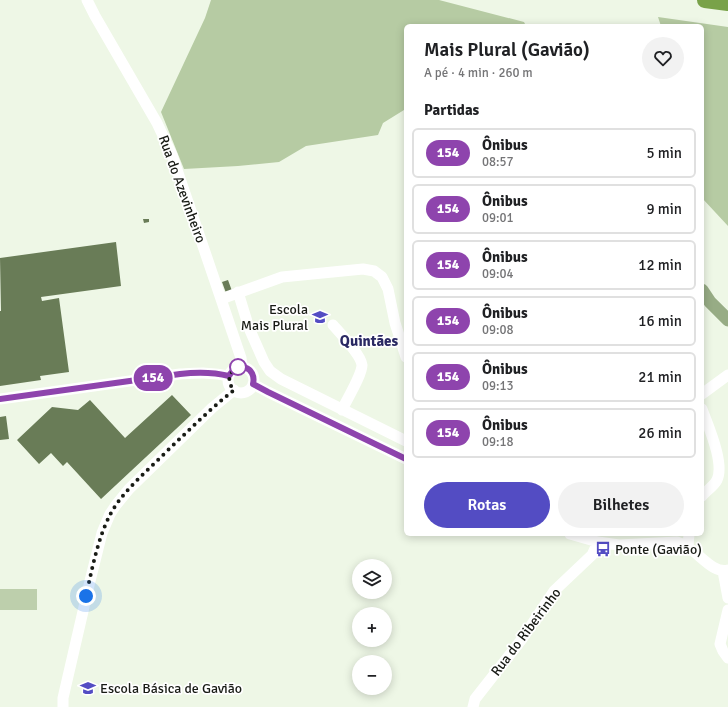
<!DOCTYPE html>
<html lang="pt">
<meta charset="utf-8">
<style>
body{margin:0;font-family:Signika,sans-serif;background:#f2f2f2;color:#202124;height:100vh;display:flex;flex-direction:column;font-size:15px;white-space:nowrap}
*{box-sizing:border-box;margin:0}
p{font-size:13px;color:#757577}
.icon{flex:none;width:22px;height:22px;fill:none;stroke:currentColor;stroke-width:2;stroke-linecap:round;stroke-linejoin:round}
.map{position:relative;flex:1;overflow:hidden}
.details{position:absolute;left:404px;top:24px;width:300px;height:512px;display:flex;flex-direction:column;background:#fff;border-radius:6px;box-shadow:0 2px 10px #0003}
.details>*{flex:none}
.badge{padding:0 8px;border-radius:13px;font-size:14px;line-height:26px}
.tools{position:absolute;left:352px;top:559px;display:grid;gap:8px}
.tools a{display:grid;place-items:center;width:40px;height:40px;border-radius:50%;background:#fff;box-shadow:0 2px 10px #0003;font-size:20px}
.you{position:absolute;width:20px;height:20px;margin:-10px;border:3px solid #fff;border-radius:50%;background:#1a73e8;box-shadow:0 0 0 6px #1a73e833}
.map>.badge{position:absolute;translate:-50% -50%;box-shadow:0 0 0 2px #fff}
h2{padding:0 20px;font-size:15px;line-height:36px}
.round{display:grid;place-items:center;flex:none;width:42px;height:42px;border-radius:21px;background:#f2f2f2}
.overview{display:flex;align-items:center;justify-content:space-between;height:68px;padding:0 20px}
h1{font-size:19px;font-weight:600;line-height:30px}
.primary-button{display:flex;gap:8px;margin-top:auto;padding:8px 20px}
.primary-button a{flex:1;height:46px;border-radius:24px;background:#534cc3;color:#fff;font-size:16px;font-weight:600;line-height:46px;text-align:center}
.primary-button a+a{background:#f2f2f2;color:#202124}
ul{padding:0;list-style:none}
li{display:flex;align-items:center;gap:12px;height:50px;margin:0 8px 6px;padding:0 12px;border:2px solid #e0e0e0;border-radius:6px}
li div{flex:1}
li b{display:block;font-size:15px}
li em{font-style:normal}
li .badge{min-width:44px;font-weight:700;text-align:center}
.map>svg:first-child{display:block}
.green{fill:#bdcfac}
.forest{fill:#b6cba3}
.lines{fill:none;stroke-linecap:round;stroke-linejoin:round}
.river{stroke:#97ac85;stroke-width:13}
.building{fill:#697c57}
.minor{stroke:#fff;stroke-width:11}
.highway{stroke:#79a249;stroke-width:16}
.line-casing{stroke:#fff;stroke-width:9}
.line{stroke:#8e44ad;stroke-width:6}
.walk{stroke:#181b15;stroke-width:4;stroke-dasharray:0 7.2}
.stop-dot{fill:#fff;stroke:#8e44ad;stroke-width:2}
.labels{text-anchor:middle;dominant-baseline:central;stroke-width:3.5;stroke-linejoin:round;paint-order:stroke}
.street-label{font-size:14px;fill:#181b15;stroke:#fff}
.poi-label{font-size:14px;fill:#181b15;stroke:#fff;text-anchor:start}
.neighbourhood-label{font-size:15px;font-weight:bold;fill:#2a2963;stroke:#fff}
</style>
<div class="map">
<svg width="728" height="707" viewBox="0 0 728 707">
<rect width="100%" height="100%" fill="#eef7e6"/>
<!-- green -->
<path class="green" d="M 0,589 L 37,589 L 37,610 L 0,610 Z"/>
<!-- forest -->
<path class="forest" d="M 211,0 L 439,0 L 524,22 L 526,26 L 406,26 L 406,110 L 404,110 L 383,123 L 378,135 L 306,146 L 279,162 L 238,166 L 184,169 L 161,112 L 205,18 Z
M 658,17 L 728,27 L 728,226 L 702,198 L 702,26 L 661,26 Z"/>
<g class="lines">
<!-- river -->
<path class="river" d="M 702,290 L 710,302 L 728,320"/>
</g>
<!-- building -->
<path class="building" d="M 143,219 L 149,219 L 149,222 L 144,223 Z
M 116,242 L 121,286 L 41,297 L 42,301 L 59,298 L 69,372 L 40,376 L 41,380 L 0,386 L 0,311 L 1,311 L 0,258 Z
M 228,280 L 232,291 L 226,293 L 222,282 Z
M 172,395 L 191,415 L 101,499 L 67,462 L 63,466 L 51,453 L 39,464 L 17,440 L 52,407 L 78,410 L 90,400 L 125,438 Z
M 6,416 L 9,439 L 0,440 L 0,417 Z"/>
<g class="lines">
<!-- minor -->
<path class="minor" d="M 87,0 L 95,16 L 157,123 L 172,155 L 221,299 L 241,358 L 242,367
M 238,292 L 249,328 L 264,362 L 270,371 L 281,379 L 406,441
M 221,299 L 282,277 L 363,269 L 374,271 L 382,277 L 388,289 L 395,323 L 406,357
M 333,325 C 340,333 361,355 362,365 C 362,375 347,399 342,410
M228 380a13 13 0 1 1 26 0a13 13 0 1 1-26 0Z
M 253,384 L 268,392 L 406,459
M 702,394 L 728,375
M 0,399 L 180,374 C 198,373 212,372 229,376
M 702,409 C 708,426 725,463 717,480 C 714,486 706,491 702,496
M 570,534 L 598,542 L 619,545 L 677,542 C 680,543 683,544 686,546 C 699,553 713,574 728,570
M 688,547 L 689,534
M 723,571 L 728,598
M 728,610 L 720,644 L 723,651 L 728,658
M 63,707 L 63,698 L 90,581 L 102,533 L 110,514 L 116,505 L 129,489 L 212,408 L 234,390
M 473,707 L 475,699 L 522,639 L 554,591 L 592,555 L 598,542"/>
<!-- highway -->
<path class="highway" d="M 705,0 L 728,3"/>
</g>
<g class="lines">
<defs>
<path id="line" d="M 0,399 L 180,374 C 197,372 213,372 229,376 C 237,360 257,367 253,384 L 268,392 L 406,459"/>
</defs>
<!-- line casing -->
<use href="#line" class="line-casing"/>
<!-- line -->
<use href="#line" class="line"/>
<!-- walk -->
<path class="walk" d="M 86,596 C 92,569 98,537 111,513 C 124,490 145,473 164,454 C 187,432 209,410 234,390 C 226,381 229,372 238,367"/>
</g>
<!-- icons -->
<defs>
<symbol id="school-bare" viewBox="-9 -9 18 18"><path d="M0-5L7-2L0 1L-7-2ZM-4 1L0 2.5L4 1V4Q0 6-4 4Z" fill="#534cc3" stroke="#fff" stroke-width="2.5" paint-order="stroke"/></symbol>
<symbol id="bus-bare" viewBox="-9 -9 18 18"><path d="M-5-6H5V4H4V6H2V4H-2V6H-4V4H-5ZM-3.5-4V0h7V-4ZM-3.5 1.2v1.5H-2V1.2ZM2 1.2v1.5H3.5V1.2Z" fill="#534cc3" stroke="#fff" stroke-width="2.5" paint-order="stroke"/></symbol>
</defs>
<g fill-rule="evenodd">
<use href="#school-bare" x="309" y="306" width="22" height="22"/>
<use href="#bus-bare" x="592" y="538" width="22" height="22"/>
<use href="#school-bare" x="77" y="677" width="22" height="22"/>
</g>
<!-- markers -->
<circle class="stop-dot" cx="238" cy="367" r="8"/>
<g class="labels">
<!-- street labels -->
<g class="street-label">
<text transform="translate(182 189) rotate(70)">Rua do Azevinheiro</text>
<text transform="translate(526 632) rotate(-53)">Rua do Ribeirinho</text>
</g>
<!-- poi labels -->
<g class="poi-label">
<text x="308" y="309" text-anchor="end">Escola<tspan x="308" dy="16">Mais Plural</tspan></text>
<text x="615" y="549">Ponte (Gavião)</text>
<text x="100" y="688">Escola Básica de Gavião</text>
</g>
<!-- neighbourhood labels -->
<g class="neighbourhood-label">
<text x="369" y="341">Quintães</text>
</g>
</g>
</svg>
<div class="tools">
<a><svg class="icon" aria-label="layers" viewBox="0 0 24 24"><path d="M12 4l9 5-9 5-9-5zM3 14l9 5 9-5"/></svg></a>
<a>+</a>
<a>−</a>
</div>
<div class="you" style="left:86px;top:596px"></div>
<b class="badge" style="left:153px;top:378px;background:#8e44ad;color:#fff">154</b>
<section class="details">
<div class="overview"><div><h1>Mais Plural (Gavião)</h1><p>A pé · 4 min · 260 m</p></div><a class="round"><svg class="icon" aria-label="heart" viewBox="0 0 24 24"><path d="M12 20l-8-8c-3-5 5-10 8-4 3-6 11-1 8 4z"/></svg></a></div>
<h2>Partidas</h2>
<ul>
<li><span class="badge" style="background:#8e44ad;color:#fff">154</span><div><b>Ônibus</b><p>08:57</p></div><em>5 min</em></li>
<li><span class="badge" style="background:#8e44ad;color:#fff">154</span><div><b>Ônibus</b><p>09:01</p></div><em>9 min</em></li>
<li><span class="badge" style="background:#8e44ad;color:#fff">154</span><div><b>Ônibus</b><p>09:04</p></div><em>12 min</em></li>
<li><span class="badge" style="background:#8e44ad;color:#fff">154</span><div><b>Ônibus</b><p>09:08</p></div><em>16 min</em></li>
<li><span class="badge" style="background:#8e44ad;color:#fff">154</span><div><b>Ônibus</b><p>09:13</p></div><em>21 min</em></li>
<li><span class="badge" style="background:#8e44ad;color:#fff">154</span><div><b>Ônibus</b><p>09:18</p></div><em>26 min</em></li>
</ul>
<div class="primary-button"><a>Rotas</a><a>Bilhetes</a></div>
</section>
</div>
